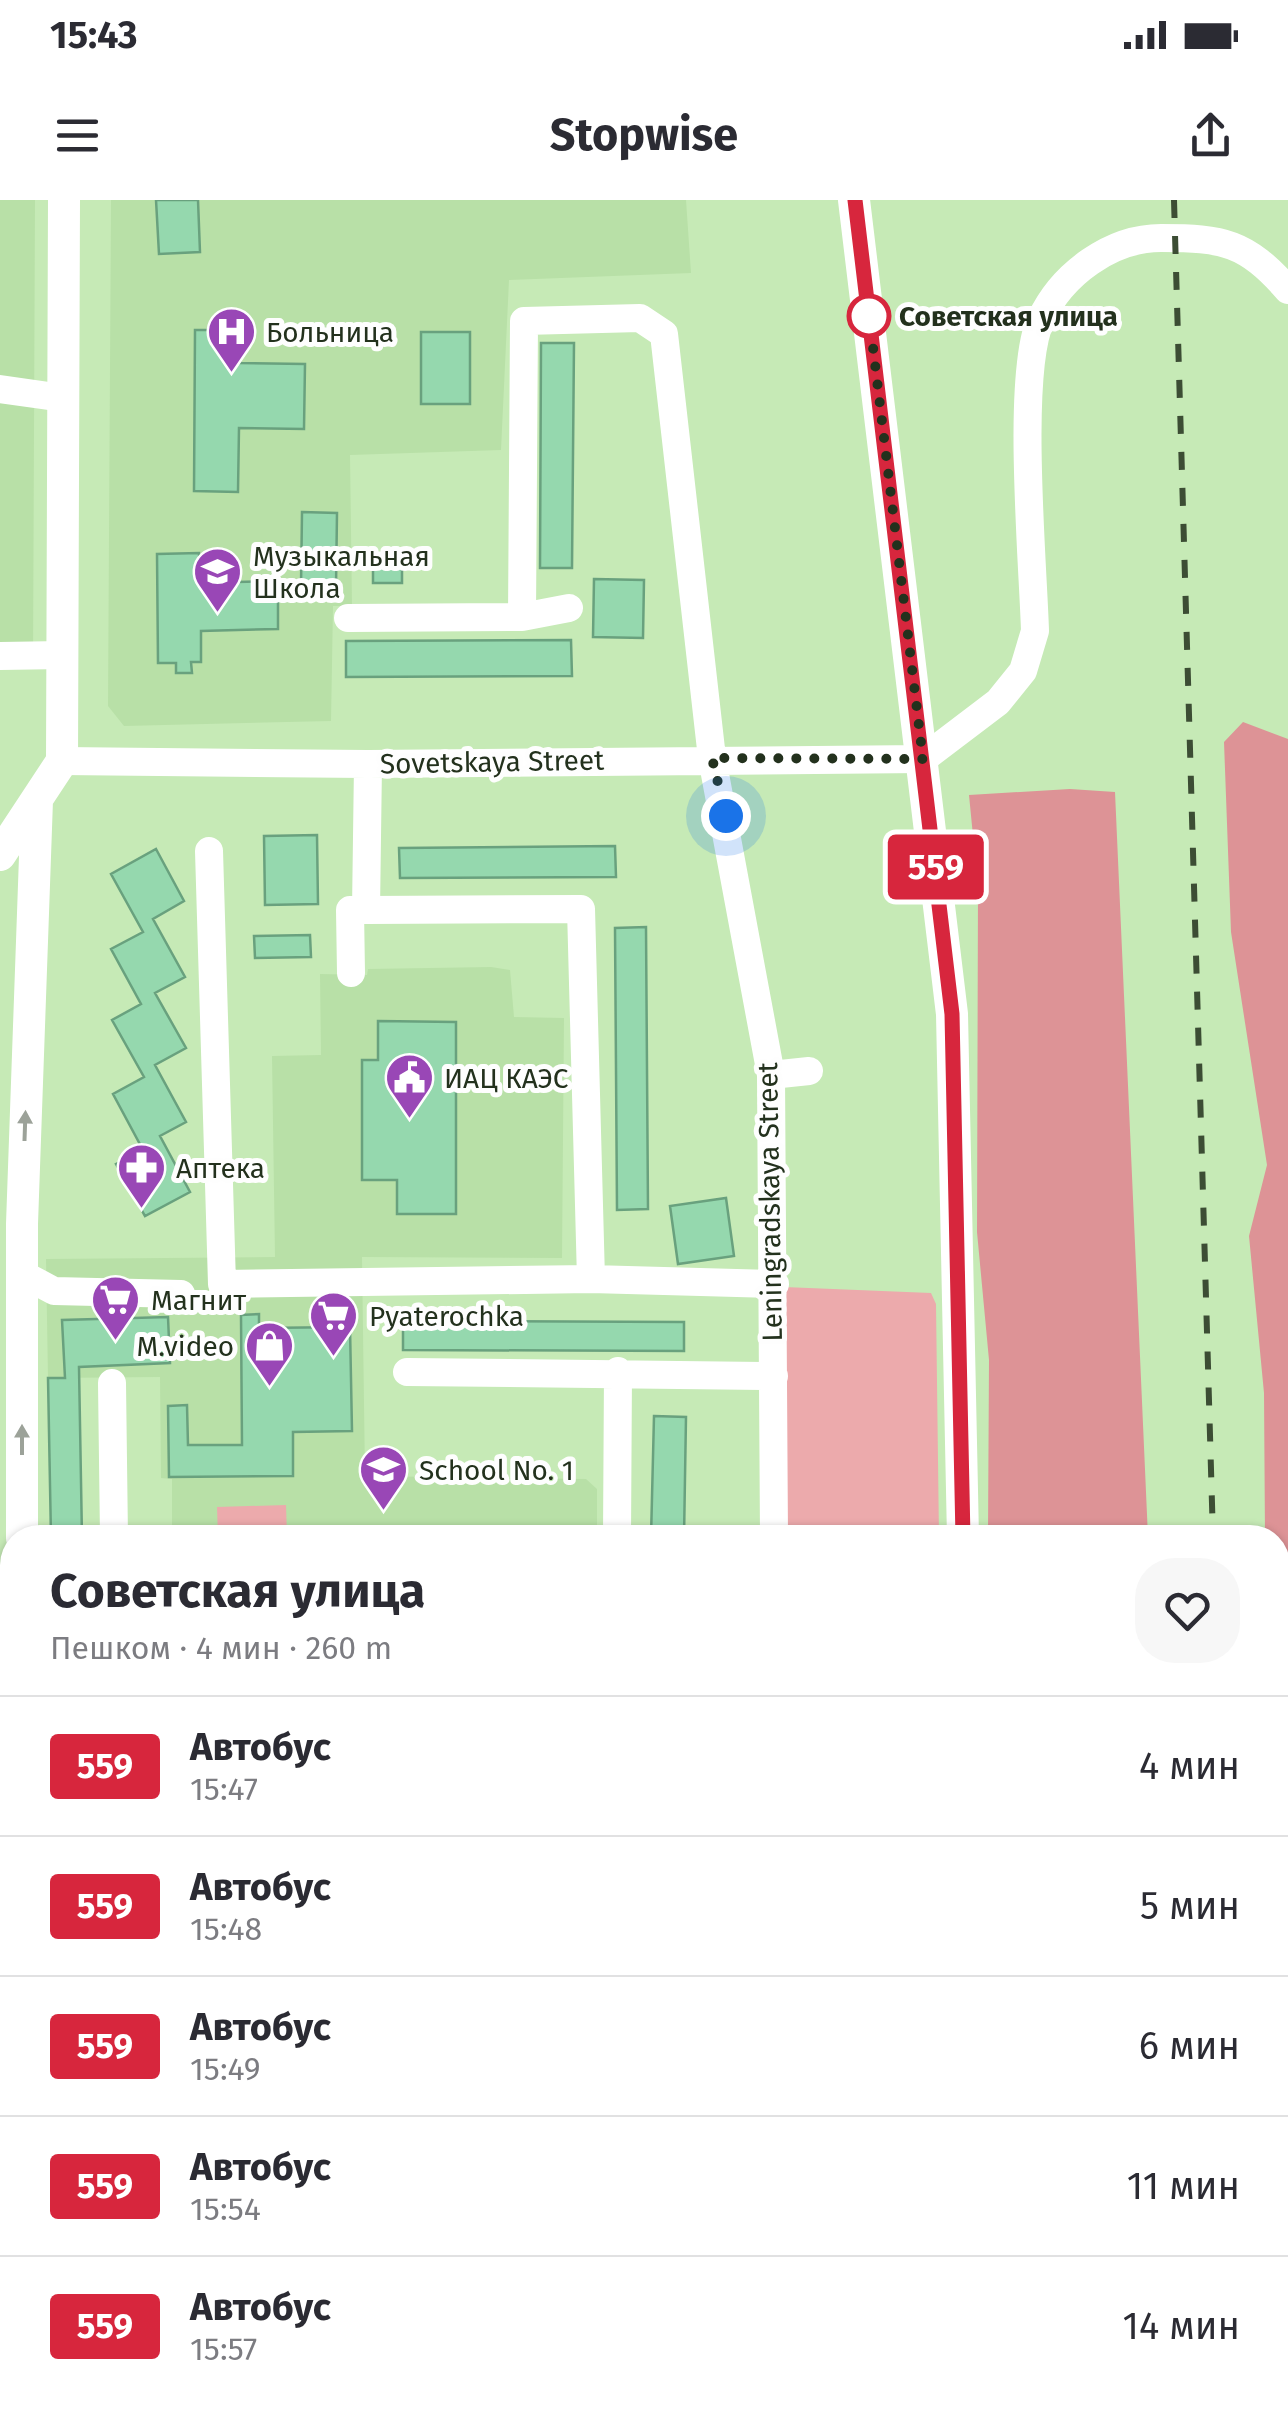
<!DOCTYPE html>
<html lang="ru">
<meta charset="utf-8">
<style>
body{margin:0;font-family:"Fira Sans",sans-serif;background:#f7f7f7;color:#2b2b33;height:100vh;display:flex;flex-direction:column;font-size:38px;white-space:nowrap}
*{box-sizing:border-box;margin:0}
p{font-size:32px;color:#7c7c81}
.icon{flex:none;width:55px;height:55px;fill:none;stroke:currentColor;stroke-width:2;stroke-linecap:round;stroke-linejoin:round}
.map{position:relative;flex:1;overflow:hidden}
.panel{position:absolute;left:0px;top:1325px;width:1290px;height:892px;display:flex;flex-direction:column;background:#fff;border-radius:40px 40px 0 0;box-shadow:0 2px 8px #0004}
.panel>*{flex:none}
.badge{padding:0 20px;border-radius:8px;font-size:35px;line-height:65px}
.you{position:absolute;width:50px;height:50px;margin:-25px;border:8px solid #fff;border-radius:50%;background:#1a73e8;box-shadow:0 0 0 15px #1a73e833}
.map>.badge{position:absolute;translate:-50% -50%;box-shadow:0 0 0 5px #fff}
.round{display:grid;place-items:center;flex:none;width:105px;height:105px;border-radius:40px;background:#f7f7f7}
.summary{display:flex;align-items:center;justify-content:space-between;height:170px;padding:0 50px}
h1{font-size:48px;font-weight:700;line-height:75px}
ul{padding:0;list-style:none}
li{display:flex;align-items:center;gap:30px;height:140px;padding:0 50px;border-top:2px solid #e1e1e2}
li div{flex:1}
li b{display:block;font-size:38px}
li em{font-style:normal}
li .badge{min-width:110px;font-weight:700;text-align:center}
.status{display:flex;justify-content:space-between;align-items:center;height:70px;padding:0 50px;background:#fff;direction:ltr}
.status svg{height:28px;fill:currentColor}
header{display:flex;justify-content:space-between;align-items:center;height:130px;padding:0 50px;background:#fff;font-size:45px;font-weight:700}
.map>svg:first-child{display:block}
.built{fill:#b8e0a7}
.green{fill:#ecaaac}
.forest{fill:#dd9396}
.building{fill:#95d8ae;stroke:#69a17e;stroke-width:2.5}
.lines{fill:none;stroke-linecap:round;stroke-linejoin:round}
.minor{stroke:#fff;stroke-width:28}
.major{stroke:#fff;stroke-width:32}
.rail{stroke:#3c4d34;stroke-width:6;stroke-dasharray:18 18;stroke-linecap:butt}
.oneway{fill:#9ca299}
.line-casing{stroke:#fff;stroke-width:22}
.line{stroke:#d7263d;stroke-width:15}
.walk{stroke:#23311d;stroke-width:10;stroke-dasharray:0 18}
.stop-dot{fill:#fff;stroke:#d7263d;stroke-width:5}
.labels{text-anchor:middle;dominant-baseline:central;stroke-width:10;stroke-linejoin:round;paint-order:stroke}
.stop-label{font-size:28px;font-weight:bold;fill:#23311d;stroke:#fefefe;text-anchor:start}
.poi-label{font-size:28px;fill:#23311d;stroke:#fefefe;text-anchor:start}
.street-label{font-size:28px;fill:#23311d;stroke:#fefefe}
</style>
<div class="status"><b>15:43</b><svg viewBox="0 0 49 12"><path d="M0 12V9h3v3zM5 12V6h3v6zM10 12V3h3v9zM15 12V0h3v12zM26 1h20v11H26zM47 4h2v5h-2z"/></svg></div>
<header><svg class="icon" aria-label="menu" viewBox="0 0 24 24"><path d="M4 6h16M4 12h16M4 18h16"/></svg>Stopwise<svg class="icon" aria-label="share" viewBox="0 0 24 24"><path d="M12 15V3M7 8l5-5 5 5M5 13v7h14v-7"/></svg></header>
<div class="map">
<svg width="1288" height="2217" viewBox="0 0 1288 2217">
<rect width="100%" height="100%" fill="#c6eab6"/>
<!-- built -->
<path class="built" d="M 0,0 L 35,0 L 33,465 L 0,466 Z
M 111,0 L 686,0 L 691,73 L 509,80 L 501,250 L 350,255 L 352,406 L 333,406 L 331,521 L 124,526 L 108,506 Z
M 491,767 L 510,770 L 514,817 L 564,818 L 562,1058 L 362,1057 L 365,1276 L 586,1279 L 597,1289 L 597,1337 L 172,1337 L 172,1279 L 161,1278 L 160,1177 L 48,1178 L 46,1059 L 275,1057 L 272,856 L 321,855 L 320,774 L 367,775 L 368,769 Z
M 221,2205 L 534,2205 L 534,2217 L 222,2217 Z"/>
<!-- green -->
<path class="green" d="M 784,1087 L 931,1093 L 936,1104 L 939,1337 L 784,1337 Z
M 286,1305 L 287,1337 L 218,1337 L 217,1307 Z
M 894,2205 L 954,2205 L 954,2217 L 895,2217 Z"/>
<!-- forest -->
<path class="forest" d="M 1243,522 L 1288,539 L 1288,1651 L 1278,1627 L 1278,1338 L 1265,1337 L 1264,1193 L 1249,1036 L 1267,965 L 1231,732 L 1224,542 Z
M 1070,589 L 1115,592 L 1148,1337 L 988,1337 L 989,1160 L 977,1032 L 978,687 L 969,595 Z
M 1279,1909 L 1288,1923 L 1288,2217 L 1270,2217 L 1269,2205 L 1278,2205 Z"/>
<!-- building -->
<path class="building" d="M 156,0 L 198,0 L 200,52 L 159,54 Z
M 195,130 L 240,130 L 240,163 L 305,164 L 304,229 L 239,228 L 238,292 L 194,291 Z
M 421,132 L 470,132 L 470,204 L 421,204 Z
M 541,143 L 574,143 L 572,368 L 540,368 Z
M 302,312 L 337,313 L 336,387 L 301,386 Z
M 199,353 L 200,383 L 278,381 L 278,429 L 201,431 L 201,462 L 191,462 L 192,473 L 176,473 L 176,463 L 158,463 L 157,354 Z
M 373,367 L 402,367 L 402,383 L 373,383 Z
M 594,379 L 644,380 L 643,438 L 593,437 Z
M 571,440 L 572,476 L 346,477 L 346,441 Z
M 317,635 L 318,704 L 265,705 L 264,636 Z
M 615,646 L 616,677 L 400,678 L 399,648 Z
M 156,649 L 184,701 L 153,719 L 185,777 L 155,793 L 186,848 L 155,865 L 186,922 L 160,936 L 190,992 L 145,1016 L 116,964 L 143,950 L 113,894 L 144,877 L 112,820 L 141,804 L 111,749 L 143,732 L 111,674 Z
M 646,727 L 648,1009 L 617,1010 L 615,728 Z
M 310,735 L 311,757 L 255,758 L 254,736 Z
M 378,821 L 456,822 L 456,1014 L 397,1014 L 397,980 L 362,980 L 362,860 L 378,860 Z
M 726,998 L 734,1056 L 678,1064 L 670,1006 Z
M 259,1114 L 259,1128 L 350,1127 L 352,1231 L 293,1232 L 293,1276 L 169,1277 L 168,1206 L 187,1205 L 188,1245 L 242,1245 L 241,1115 Z
M 168,1117 L 170,1163 L 79,1167 L 82,1338 L 51,1338 L 48,1178 L 65,1178 L 62,1120 Z
M 403,1121 L 684,1122 L 684,1151 L 403,1150 Z
M 654,1216 L 686,1217 L 684,1338 L 651,1338 Z"/>
<g class="lines">
<!-- minor -->
<path class="minor" d="M 0,189 L 63,198
M 569,408 L 522,417 L 524,121 L 640,118 L 664,134 L 712,558 L 771,875 L 774,1338
M 348,418 L 522,417
M 0,456 L 63,455
M 62,561 L 368,564 L 923,559 L 998,502 L 1023,471 L 1035,431 C 1033,363 1016,173 1041,119 C 1062,74 1111,38 1161,38 C 1223,38 1246,42 1288,90
M 209,651 L 222,1084 L 591,1079 L 775,1084
M 366,710 L 581,709 L 591,1079
M 351,773 L 350,710 L 366,710 L 368,564
M 771,875 L 809,871
M 22,1074 L 54,1091 L 181,1094
M 407,1172 L 774,1176
M 112,1183 L 114,1338
M 617,1338 L 618,1171
M 122,2205 L 122,2217
M 837,2205 L 837,2217
M 1038,2205 L 1039,2217
M 1098,2205 L 1099,2217
M 602,2217 L 602,2205
M 774,2217 L 774,2205"/>
<!-- major -->
<path class="major" d="M 854,0 L 952,814 L 963,1338
M 0,655 L 62,561 L 64,0
M 22,1338 L 22,1024 L 37,600
M 976,2205 L 976,2217
M 21,2217 L 21,2205"/>
<!-- rail -->
<path class="rail" d="M 1174,0 L 1213,1338
M 1235,2205 L 1235,2217"/>
</g>
<!-- one-way arrows -->
<defs><path id="oneway-solid" d="M-6-.8H1V-3.2L6.5 0L1 3.2V.8H-6Z" transform="scale(2.5)"/></defs>
<g class="oneway">
<use href="#oneway-solid" transform="translate(25 926) rotate(-88)"/>
<use href="#oneway-solid" transform="translate(22 1240) rotate(-90)"/>
</g>
<g class="lines">
<defs>
<path id="line" d="M 855,0 L 952,814 L 963,1338"/>
</defs>
<!-- line casing -->
<use href="#line" class="line-casing"/>
<!-- line -->
<use href="#line" class="line"/>
<!-- walk -->
<path class="walk" d="M 726,616 L 712,558 L 923,559 L 868,106 L 869,116"/>
</g>
<!-- icons -->
<defs>
<symbol id="hospital-pin" viewBox="-11 -11 22 30"><path d="M0 17L-7.5 6A9.5 9.5 0 1 1 7.5 6Z" fill="#9947b6" stroke="#fefefe"/><path d="M-5-5h3v3.5h4V-5h3V5h-3V1.5h-4V5h-3Z" fill="#fff"/></symbol>
<symbol id="university-pin" viewBox="-11 -11 22 30"><path d="M0 17L-7.5 6A9.5 9.5 0 1 1 7.5 6Z" fill="#9947b6" stroke="#fefefe"/><path d="M0-5L7-2L0 1L-7-2ZM-4 1L0 2.5L4 1V4Q0 6-4 4Z" fill="#fff"/></symbol>
<symbol id="civic-pin" viewBox="-11 -11 22 30"><path d="M0 17L-7.5 6A9.5 9.5 0 1 1 7.5 6Z" fill="#9947b6" stroke="#fefefe"/><path d="M-.6-6.5H3V-4.5H.6V-3L4-1V1h2V6H-6V1h2V-1L-.6-3ZM-1.2 2.5V6h2.4V2.5Z" fill="#fff"/></symbol>
<symbol id="pharmacy-pin" viewBox="-11 -11 22 30"><path d="M0 17L-7.5 6A9.5 9.5 0 1 1 7.5 6Z" fill="#9947b6" stroke="#fefefe"/><path d="M-2-6h4v4h4v4h-4v4h-4v-4h-4v-4h4Z" fill="#fff"/></symbol>
<symbol id="supermarket-pin" viewBox="-11 -11 22 30"><path d="M0 17L-7.5 6A9.5 9.5 0 1 1 7.5 6Z" fill="#9947b6" stroke="#fefefe"/><path d="M-6-5.5h2.5l.6 2H6L4.5 2H-2.5L-4.4-4H-6ZM-1.5 3.2a1.3 1.3 0 1 0 .1 0ZM3 3.2a1.3 1.3 0 1 0 .1 0Z" fill="#fff"/></symbol>
<symbol id="shop-pin" viewBox="-11 -11 22 30"><path d="M0 17L-7.5 6A9.5 9.5 0 1 1 7.5 6Z" fill="#9947b6" stroke="#fefefe"/><path d="M-5-2.5h2.3a2.7 3.5 0 0 1 5.4 0H5L5.5 6h-11ZM-1.5-2.5h3a1.5 2.3 0 0 0-3 0Z" fill="#fff"/></symbol>
<symbol id="school-pin" viewBox="-11 -11 22 30"><path d="M0 17L-7.5 6A9.5 9.5 0 1 1 7.5 6Z" fill="#9947b6" stroke="#fefefe"/><path d="M0-5L7-2L0 1L-7-2ZM-4 1L0 2.5L4 1V4Q0 6-4 4Z" fill="#fff"/></symbol>
</defs>
<g fill-rule="evenodd">
<use href="#hospital-pin" x="204" y="104" width="55" height="75"/>
<use href="#university-pin" x="190" y="344" width="55" height="75"/>
<use href="#civic-pin" x="382" y="850" width="55" height="75"/>
<use href="#pharmacy-pin" x="114" y="940" width="55" height="75"/>
<use href="#supermarket-pin" x="88" y="1072" width="55" height="75"/>
<use href="#supermarket-pin" x="306" y="1088" width="55" height="75"/>
<use href="#shop-pin" x="242" y="1118" width="55" height="75"/>
<use href="#school-pin" x="356" y="1242" width="55" height="75"/>
</g>
<!-- markers -->
<circle class="stop-dot" cx="869" cy="116" r="20"/>
<g class="labels">
<!-- stop labels -->
<g class="stop-label">
<text x="899" y="116">Советская улица</text>
</g>
<!-- poi labels -->
<g class="poi-label">
<text x="266" y="132">Больница</text>
<text x="253" y="356">Музыкальная<tspan x="253" dy="32">Школа</tspan></text>
<text x="444" y="878">ИАЦ КАЭС</text>
<text x="176" y="968">Аптека</text>
<text x="151" y="1100">Магнит</text>
<text x="369" y="1116">Pyaterochka</text>
<text x="234" y="1146" text-anchor="end">M.video</text>
<text x="419" y="1270">School No. 1</text>
</g>
<!-- street labels -->
<g class="street-label">
<text transform="translate(492 562) rotate(-1)">Sovetskaya Street</text>
<text transform="translate(770 1002) rotate(-91)">Leningradskaya Street</text>
</g>
</g>
</svg>
<div class="you" style="left:726px;top:616px"></div>
<b class="badge" style="left:936px;top:667px;background:#d7263d;color:#fff">559</b>
<section class="panel">
<div class="summary"><div><h1>Советская улица</h1><p>Пешком · 4 мин · 260 m</p></div><a class="round"><svg class="icon" aria-label="heart" viewBox="0 0 24 24"><path d="M12 20l-8-8c-3-5 5-10 8-4 3-6 11-1 8 4z"/></svg></a></div>
<ul>
<li><span class="badge" style="background:#d7263d;color:#fff">559</span><div><b>Автобус</b><p>15:47</p></div><em>4 мин</em></li>
<li><span class="badge" style="background:#d7263d;color:#fff">559</span><div><b>Автобус</b><p>15:48</p></div><em>5 мин</em></li>
<li><span class="badge" style="background:#d7263d;color:#fff">559</span><div><b>Автобус</b><p>15:49</p></div><em>6 мин</em></li>
<li><span class="badge" style="background:#d7263d;color:#fff">559</span><div><b>Автобус</b><p>15:54</p></div><em>11 мин</em></li>
<li><span class="badge" style="background:#d7263d;color:#fff">559</span><div><b>Автобус</b><p>15:57</p></div><em>14 мин</em></li>
</ul>
</section>
</div>
